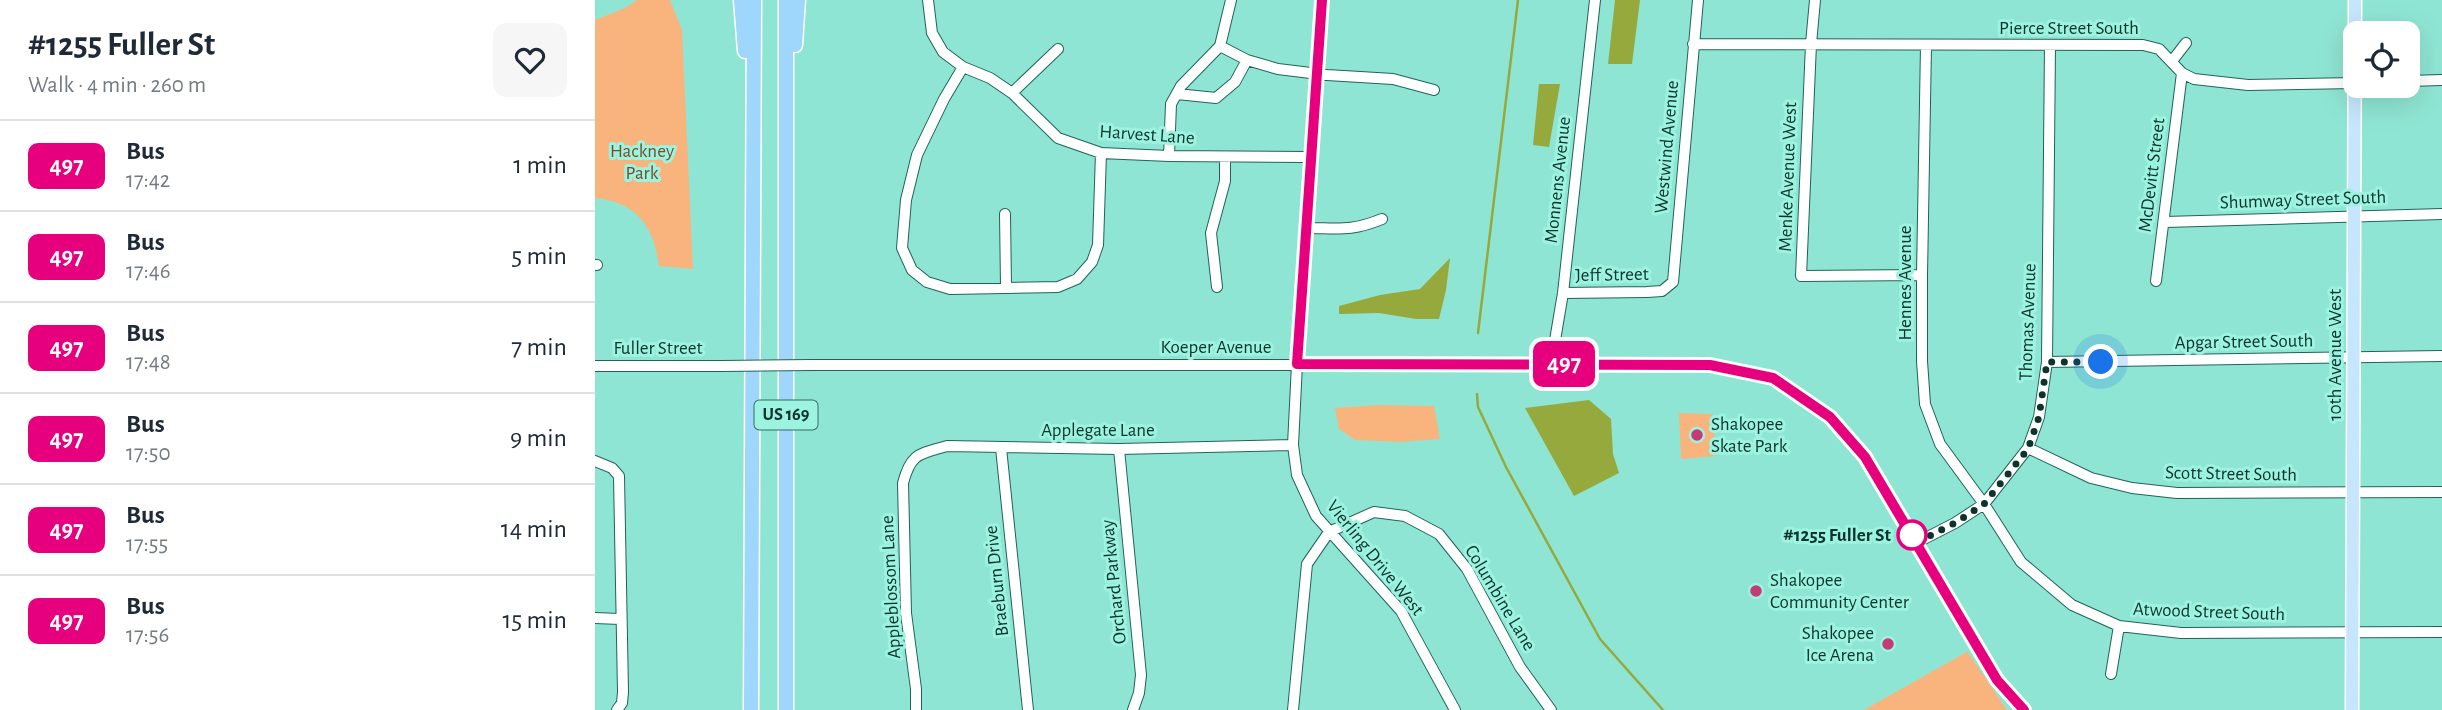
<!DOCTYPE html>
<meta charset="utf-8">
<style>
body{margin:0;font-family:"Alegreya Sans",sans-serif;background:#f6f6f7;color:#1f2937;height:100vh;display:flex;flex-direction:column;font-size:26px;white-space:nowrap}
*{box-sizing:border-box;margin:0}
p{font-size:23px;color:#747a83}
.icon{flex:none;width:38px;height:38px;fill:none;stroke:currentColor;stroke-width:2;stroke-linecap:round;stroke-linejoin:round}
.map{position:relative;flex:1;overflow:hidden}
.side{display:flex;flex-direction:column;background:#fff;width:595px}
.side>*{flex:none}
.badge{padding:0 14px;border-radius:10px;font-size:24px;line-height:46px}
.fabs{position:absolute;left:1748px;top:21px;display:grid;gap:14px}
.fabs a{display:grid;place-items:center;width:77px;height:77px;border-radius:14px;background:#fff;box-shadow:0 7px 28px #0002;font-size:35px}
.you{position:absolute;width:35px;height:35px;margin:-18px;border:5px solid #fff;border-radius:50%;background:#1a73e8;box-shadow:0 0 0 10px #1a73e833}
.map>.badge{position:absolute;translate:-50% -50%;box-shadow:0 0 0 4px #fff}
.round{display:grid;place-items:center;flex:none;width:74px;height:74px;border-radius:14px;background:#f6f6f7}
.summary{display:flex;align-items:center;justify-content:space-between;height:119px;padding:0 28px}
h1{font-size:33px;font-weight:600;line-height:52px}
ul{padding:0;list-style:none}
li{display:flex;align-items:center;gap:21px;height:91px;padding:0 28px;border-top:2px solid #e0e1e3}
li div{flex:1}
li b{display:block;font-size:26px}
li em{font-style:normal}
li .badge{min-width:77px;font-weight:700;text-align:center}
main{display:flex;flex:1;min-height:0}
.map>svg:first-child{display:block}
.green{fill:#f9b47e}
.water{fill:#95a93c}
.lines{fill:none;stroke-linecap:round;stroke-linejoin:round}
.stream{stroke:#95a93c;stroke-width:2.5}
.minor-casing{stroke:#1f6458;stroke-width:12}
.major-casing{stroke:#fff;stroke-width:15}
.highway-casing{stroke:#fff;stroke-width:17}
.minor{stroke:#fff;stroke-width:10}
.major{stroke:#c5e6fd;stroke-width:12}
.highway{stroke:#9ed6fc;stroke-width:14}
.minor-bridge-casing{stroke:#1f6458;stroke-width:12;stroke-linecap:butt}
.minor-bridge{stroke:#fff;stroke-width:10}
.line-casing{stroke:#fff;stroke-width:16}
.line{stroke:#e6007e;stroke-width:10}
.walk{stroke:#0d332c;stroke-width:7;stroke-dasharray:0 12.6}
.poi-dot{fill:#c43a74;stroke:#9cf3e0;stroke-width:2.5}
.stop-dot{fill:#fff;stroke:#e6007e;stroke-width:3.5}
.labels{text-anchor:middle;dominant-baseline:central;stroke-width:6;stroke-linejoin:round;paint-order:stroke}
.shield{fill:#9cf3e0;stroke:#386d62;stroke-width:2}
.shield-label{font-size:18px;font-weight:bold;fill:#0d332c}
.street-label{font-size:19px;fill:#0d332c;stroke:#9cf3e0}
.park-label{font-size:19px;fill:#784c27;stroke:#9cf3e0}
.poi-label{font-size:19px;fill:#0d332c;stroke:#9cf3e0;text-anchor:start}
.stop-label{font-size:19px;font-weight:bold;fill:#0d332c;stroke:#9cf3e0;text-anchor:end}
</style>
<main>
<section class="side">
<div class="summary"><div><h1>#1255 Fuller St</h1><p>Walk · 4 min · 260 m</p></div><a class="round"><svg class="icon" aria-label="heart" viewBox="0 0 24 24"><path d="M12 20l-8-8c-3-5 5-10 8-4 3-6 11-1 8 4z"/></svg></a></div>
<ul>
<li><span class="badge" style="background:#e6007e;color:#fff">497</span><div><b>Bus</b><p>17:42</p></div><em>1 min</em></li>
<li><span class="badge" style="background:#e6007e;color:#fff">497</span><div><b>Bus</b><p>17:46</p></div><em>5 min</em></li>
<li><span class="badge" style="background:#e6007e;color:#fff">497</span><div><b>Bus</b><p>17:48</p></div><em>7 min</em></li>
<li><span class="badge" style="background:#e6007e;color:#fff">497</span><div><b>Bus</b><p>17:50</p></div><em>9 min</em></li>
<li><span class="badge" style="background:#e6007e;color:#fff">497</span><div><b>Bus</b><p>17:55</p></div><em>14 min</em></li>
<li><span class="badge" style="background:#e6007e;color:#fff">497</span><div><b>Bus</b><p>17:56</p></div><em>15 min</em></li>
</ul>
</section>
<div class="map">
<svg width="1847" height="710" viewBox="0 0 1847 710">
<rect width="100%" height="100%" fill="#8fe5d3"/>
<!-- green -->
<path class="green" d="M 42,0 L 75,0 L 87,30 L 98,269 L 64,266 C 59,227 42,202 0,198 L 0,20 L 30,8 Z
M 783,405 L 839,406 L 845,439 L 805,442 L 760,440 L 744,429 L 740,408 Z
M 1084,413 L 1117,414 L 1122,456 L 1086,459 Z
M 1372,651 L 1412,710 L 1269,710 L 1370,653 Z"/>
<!-- water -->
<path class="water" d="M 1020,0 L 1045,0 L 1037,64 L 1013,64 Z
M 944,84 L 965,84 L 954,147 L 938,145 Z
M 855,258 L 851,290 L 844,319 L 821,319 L 784,313 L 744,314 L 744,306 L 785,295 L 825,289 Z
M 994,400 L 1016,419 L 1018,454 L 1024,473 L 979,496 L 930,408 Z"/>
<g class="lines">
<!-- stream -->
<path class="stream" d="M 883,333 L 923,0
M 882,394 L 883,407 L 911,467 L 1005,639 L 1068,710"/>
<defs>
<path id="minor" d="M 333,0 L 337,33 L 348,52 L 368,67 L 395,78 L 417,93 L 463,138 L 506,153 L 574,156 L 714,157
M 727,0 L 702,364 L 698,445 L 702,475 L 721,516 L 806,611 L 860,710
M 1220,0 L 1216,44 L 1206,276 L 1327,275
M 1098,44 L 1548,45 L 1564,49 L 1587,73 L 1599,79 L 1653,85 L 1760,83
M 1331,45 L 1327,275 L 1327,361 L 1330,404 L 1345,444 L 1389,504 L 1426,562 L 1477,605 L 1524,626 L 1586,633 L 1847,632
M 625,46 L 652,60 L 683,69 L 732,75 L 798,79 L 839,90
M 1577,61 L 1591,43
M 368,67 L 349,99 L 322,155 L 311,200 L 307,248 L 317,270 L 332,282 L 355,289 L 463,287 L 482,279 L 497,262 L 503,245 L 506,153
M 1813,81 L 1847,80
M 417,93 L 463,49
M 582,94 L 621,98 L 640,82 L 652,60
M 574,156 L 576,104 L 586,86 L 625,46 L 636,0
M 410,214 L 411,286
M 1570,222 L 1847,214
M 711,228 C 743,228 755,232 787,219
M 0,265 L 2,265
M 1561,281 L 1587,73
M 622,287 L 616,233 L 630,181 L 630,157
M 968,293 L 1052,292 L 1067,291 L 1078,282 L 1103,0
M 1452,362 L 1847,356
M 956,364 L 968,293 L 1000,0
M 218,365 L 1115,365 L 1178,378 L 1235,417 L 1270,457 L 1402,680 L 1430,710
M 0,366 L 127,366
M 406,448 L 433,710
M 1433,448 L 1496,478 L 1537,488 L 1582,493 L 1847,492
M 524,449 L 546,675 L 544,693 L 538,710
M 0,461 L 17,468 L 24,476 L 28,692 L 27,703 L 22,710
M 1321,543 L 1360,523 L 1389,504 L 1433,448 L 1444,417 L 1452,362 L 1455,45
M 0,618 L 25,619
M 1516,674 L 1524,626
M 321,710 L 321,689 L 311,613 L 308,483 C 316,453 324,454 352,446 L 524,449 L 698,445
M 698,710 L 712,564 L 734,532 L 779,512 L 810,516 L 844,534 L 872,569 L 925,667 L 956,710"/>
<path id="major" d="M 1757,710 L 1760,0"/>
<path id="highway" d="M 146,0 L 150,51
M 200,45 L 203,0
M 156,710 L 159,0
M 191,710 L 191,0"/>
</defs>
<!-- minor casing -->
<use href="#minor" class="minor-casing"/>
<!-- major casing -->
<use href="#major" class="major-casing"/>
<!-- highway casing -->
<use href="#highway" class="highway-casing"/>
<!-- minor -->
<use href="#minor" class="minor"/>
<!-- major -->
<use href="#major" class="major"/>
<!-- highway -->
<use href="#highway" class="highway"/>
<defs>
<path id="minor-bridge" d="M 127,366 L 218,365"/>
</defs>
<!-- minor-bridge casing -->
<use href="#minor-bridge" class="minor-bridge-casing"/>
<!-- minor-bridge -->
<use href="#minor-bridge" class="minor-bridge"/>
</g>
<g class="lines">
<defs>
<path id="line" d="M 727,0 L 702,364 L 1115,365 L 1178,378 L 1235,417 L 1270,457 L 1402,680 L 1429,710"/>
</defs>
<!-- line casing -->
<use href="#line" class="line-casing"/>
<!-- line -->
<use href="#line" class="line"/>
<!-- walk -->
<path class="walk" d="M 1317,535 L 1321,543 L 1360,523 L 1389,504 L 1433,449 L 1444,417 L 1452,362 L 1506,362"/>
</g>
<!-- markers -->
<g class="poi-dot">
<circle cx="1102" cy="435" r="7"/>
<circle cx="1161" cy="591" r="7"/>
<circle cx="1293" cy="644" r="7"/>
</g>
<circle class="stop-dot" cx="1317" cy="535" r="14"/>
<g class="labels">
<!-- shield labels -->
<rect class="shield" x="159.5" y="400.5" width="63" height="29" rx="5"/>
<g class="shield-label">
<text x="191" y="415">US 169</text>
</g>
<!-- street labels -->
<g class="street-label">
<text x="1474" y="28">Pierce Street South</text>
<text transform="translate(552 135) rotate(4)">Harvest Lane</text>
<text transform="translate(1072 147) rotate(-85)">Westwind Avenue</text>
<text transform="translate(1557 175) rotate(-83)">McDevitt Street</text>
<text transform="translate(1193 177) rotate(-88)">Menke Avenue West</text>
<text transform="translate(963 180) rotate(-84)">Monnens Avenue</text>
<text transform="translate(1708 200) rotate(-2)">Shumway Street South</text>
<text transform="translate(1017 275) rotate(-1)">Jeff Street</text>
<text transform="translate(1310 283) rotate(-90)">Hennes Avenue</text>
<text transform="translate(1433 322) rotate(-88)">Thomas Avenue</text>
<text transform="translate(1649 342) rotate(-1)">Apgar Street South</text>
<text x="621" y="347">Koeper Avenue</text>
<text x="63" y="348">Fuller Street</text>
<text transform="translate(1740 355) rotate(-90)">10th Avenue West</text>
<text x="503" y="430">Applegate Lane</text>
<text transform="translate(1636 474) rotate(1)">Scott Street South</text>
<text transform="translate(780 558) rotate(51)">Vierling Drive West</text>
<text transform="translate(402 581) rotate(-96)">Braeburn Drive</text>
<text transform="translate(519 582) rotate(-96)">Orchard Parkway</text>
<text transform="translate(296 587) rotate(-93)">Appleblossom Lane</text>
<text transform="translate(905 598) rotate(59)">Columbine Lane</text>
<text transform="translate(1614 612) rotate(2)">Atwood Street South</text>
</g>
<!-- park labels -->
<g class="park-label">
<text x="47" y="151">Hackney<tspan x="47" dy="22">Park</tspan></text>
</g>
<!-- poi labels -->
<g class="poi-label">
<text x="1116" y="424">Shakopee<tspan x="1116" dy="22">Skate Park</tspan></text>
<text x="1175" y="580">Shakopee<tspan x="1175" dy="22">Community Center</tspan></text>
<text x="1279" y="633" text-anchor="end">Shakopee<tspan x="1279" dy="22">Ice Arena</tspan></text>
</g>
<!-- stop labels -->
<g class="stop-label">
<text x="1296" y="535">#1255 Fuller St</text>
</g>
</g>
</svg>
<div class="fabs">
<a><svg class="icon" aria-label="locate" viewBox="0 0 24 24"><circle cx="12" cy="12" r="6"/><path d="M12 2v4M12 18v4M2 12h4M18 12h4"/></svg></a>
</div>
<div class="you" style="left:1506px;top:362px"></div>
<b class="badge" style="left:969px;top:364px;background:#e6007e;color:#fff">497</b>
</div>
</main>
